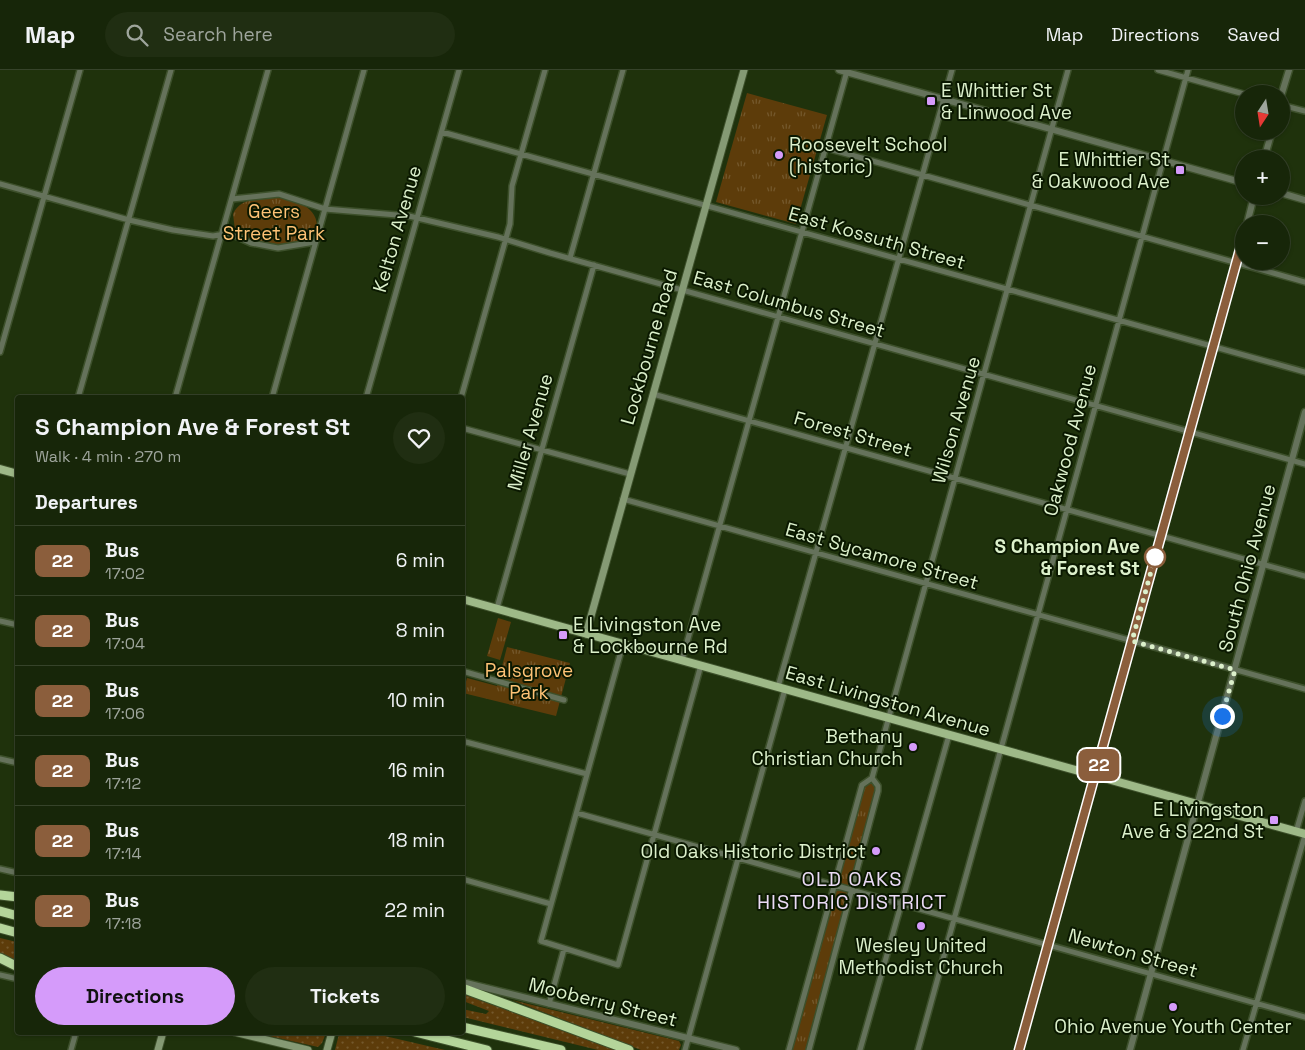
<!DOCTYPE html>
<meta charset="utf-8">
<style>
body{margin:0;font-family:"Space Grotesk",sans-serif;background:#202e12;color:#f1f3f6;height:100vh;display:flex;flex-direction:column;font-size:19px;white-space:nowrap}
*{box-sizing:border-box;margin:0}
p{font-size:16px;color:#9ea59c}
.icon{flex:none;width:28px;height:28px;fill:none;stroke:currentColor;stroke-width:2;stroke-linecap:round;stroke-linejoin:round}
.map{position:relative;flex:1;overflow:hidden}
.drawer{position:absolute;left:15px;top:325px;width:450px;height:640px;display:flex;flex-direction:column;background:#172609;border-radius:5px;box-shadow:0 1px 4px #0004,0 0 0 1px #36432a}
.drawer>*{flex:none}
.badge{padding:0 10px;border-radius:8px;font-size:18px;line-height:32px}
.needle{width:32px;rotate:192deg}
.fabs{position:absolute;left:1235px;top:15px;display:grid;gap:10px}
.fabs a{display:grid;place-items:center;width:55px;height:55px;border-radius:50%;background:#172609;box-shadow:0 1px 4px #0004,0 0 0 1px #36432a;font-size:25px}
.you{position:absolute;width:25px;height:25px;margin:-12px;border:4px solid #fff;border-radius:50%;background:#1a73e8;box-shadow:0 0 0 8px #1a73e833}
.map>.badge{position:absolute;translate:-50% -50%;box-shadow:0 0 0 2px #fff}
h2{padding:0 20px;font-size:19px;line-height:45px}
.round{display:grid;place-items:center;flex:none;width:52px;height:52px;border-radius:26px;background:#202e12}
.head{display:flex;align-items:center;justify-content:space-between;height:85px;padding:0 20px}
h1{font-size:24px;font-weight:700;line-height:38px}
.cta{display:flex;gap:10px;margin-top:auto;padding:10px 20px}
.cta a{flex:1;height:58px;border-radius:30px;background:#d59bfa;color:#111;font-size:20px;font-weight:700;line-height:58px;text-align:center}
.cta a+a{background:#202e12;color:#f1f3f6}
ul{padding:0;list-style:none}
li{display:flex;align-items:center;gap:15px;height:70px;padding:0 20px;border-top:1px solid #36432a}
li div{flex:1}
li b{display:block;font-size:19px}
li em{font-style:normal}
li .badge{min-width:55px;font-weight:700;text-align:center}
header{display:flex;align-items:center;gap:30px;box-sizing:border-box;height:70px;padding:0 25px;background:#172609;border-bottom:1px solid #36432a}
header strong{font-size:24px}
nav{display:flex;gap:28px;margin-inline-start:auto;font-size:18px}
.search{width:350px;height:45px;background:#202e12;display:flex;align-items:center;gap:12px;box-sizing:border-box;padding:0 18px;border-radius:28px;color:#9ea59c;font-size:19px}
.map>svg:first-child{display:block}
.grass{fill:url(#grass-dots)}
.park{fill:url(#park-tufts)}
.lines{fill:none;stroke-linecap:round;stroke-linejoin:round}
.minor-casing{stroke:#3d502b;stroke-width:8}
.tertiary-casing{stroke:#3d502b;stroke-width:9}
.secondary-casing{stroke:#3d502b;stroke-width:9}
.primary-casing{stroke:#3d502b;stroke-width:10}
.motorway-casing{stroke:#3d502b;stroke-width:11}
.minor{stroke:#65725b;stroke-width:5}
.tertiary{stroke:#65725b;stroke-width:6}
.secondary{stroke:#859a74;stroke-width:7}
.primary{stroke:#9eb988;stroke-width:8}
.motorway{stroke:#b4d59a;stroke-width:9}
.line-casing{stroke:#fff;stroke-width:11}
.line{stroke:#8b5e3c;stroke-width:8}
.walk{stroke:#dcf0cb;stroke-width:5;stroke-dasharray:0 9}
.poi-dot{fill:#d59bfa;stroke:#0a1800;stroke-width:2}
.stop-dot{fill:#fff;stroke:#8b5e3c;stroke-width:2.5}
.labels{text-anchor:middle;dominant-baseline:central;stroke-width:4;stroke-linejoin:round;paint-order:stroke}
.poi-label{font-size:19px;fill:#dcf0cb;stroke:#0a1800;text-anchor:end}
.park-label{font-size:19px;fill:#fec275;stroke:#0a1800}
.street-label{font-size:19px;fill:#dcf0cb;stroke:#0a1800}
.stop-label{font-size:19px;font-weight:bold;fill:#dcf0cb;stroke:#0a1800;text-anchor:end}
.neighbourhood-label{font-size:20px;letter-spacing:1px;fill:#ebdbf6;stroke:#0a1800}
</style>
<header>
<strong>Map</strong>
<div class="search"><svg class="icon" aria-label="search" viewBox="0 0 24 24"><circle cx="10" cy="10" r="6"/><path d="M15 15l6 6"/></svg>Search here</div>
<nav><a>Map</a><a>Directions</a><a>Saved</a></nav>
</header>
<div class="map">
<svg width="1305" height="980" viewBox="0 0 1305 980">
<defs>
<pattern id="grass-dots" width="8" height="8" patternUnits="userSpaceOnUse" patternTransform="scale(1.25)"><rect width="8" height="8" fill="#5d3c0a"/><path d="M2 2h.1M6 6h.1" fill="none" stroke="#74582c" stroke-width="1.8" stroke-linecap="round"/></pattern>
<pattern id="park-tufts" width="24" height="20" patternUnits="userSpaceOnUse" patternTransform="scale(1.25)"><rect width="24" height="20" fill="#5d3c0a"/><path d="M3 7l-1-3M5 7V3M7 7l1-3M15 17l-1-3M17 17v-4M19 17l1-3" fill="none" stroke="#74582c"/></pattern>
</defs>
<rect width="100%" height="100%" fill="#1f320c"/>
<!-- grass -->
<path class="grass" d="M 0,868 L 17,872 L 17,893 L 0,884 Z
M 463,922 L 619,980 L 598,980 L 463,947 L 462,939 L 486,944 L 489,941 L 463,931 Z
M 512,930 L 679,971 L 681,975 L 679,980 L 641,980 Z
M 256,963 L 326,963 L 322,973 L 318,977 Z
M 331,963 L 372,963 L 445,980 L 335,980 L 339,964 Z"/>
<!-- park -->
<path class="park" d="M 747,23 L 827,45 L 796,154 L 716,132 Z
M 274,127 C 290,128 316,135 317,155 C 309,185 252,178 235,160 L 233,144 C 240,128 259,129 274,127 Z
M 498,548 L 511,552 L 500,590 L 487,586 Z
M 507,577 L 570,593 L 556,646 L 463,623 L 467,608 L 497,616 Z
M 872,709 L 878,716 L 807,980 L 790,980 L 864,714 Z"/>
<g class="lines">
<defs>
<path id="minor" d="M 1158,0 L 1244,24
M 1281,35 L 1305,41
M 442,62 L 1305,302
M 826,78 L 1305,212
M 0,114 L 129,150 L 173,160 L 213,166 L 229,163 L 251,173 L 278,178 L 315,172
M 232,129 L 279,124 L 325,139 L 409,146 L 498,167 L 550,183 L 1305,394
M 570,188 L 623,0
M 0,282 L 80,0
M 653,324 L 1305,506
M 78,328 L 171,0
M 175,328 L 268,0
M 272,328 L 364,0
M 366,328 L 459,0
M 461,328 L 510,154 L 512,116 L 545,0
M 462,358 L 630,404
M 623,429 L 1305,619
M 497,538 L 594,195
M 0,551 L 18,555
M 623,574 L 541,871 L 618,895 L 701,595
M 682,590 L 847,1
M 462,601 L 564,630
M 778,617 L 952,0
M 462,671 L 587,704
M 0,689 L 18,693
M 577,743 L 1305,947
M 1296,762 L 1305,731
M 0,799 L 18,803
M 462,809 L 551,834
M 0,905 L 18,909
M 549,934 L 564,879
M 71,980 L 76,962
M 685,980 L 785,619
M 789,980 L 862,715 L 872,708 L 1068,0
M 809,980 L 878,721 L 878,716 L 872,708
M 860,980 L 949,665
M 918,980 L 1188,0
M 1243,980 L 1305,765"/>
<path id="tertiary" d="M 839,0 L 1244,113
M 1281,26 L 1289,0
M 1264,89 L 1272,61
M 1281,123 L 1305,130
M 1247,154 L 1254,126
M 462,912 L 736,980
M 1019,980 L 1244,165
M 1130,980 L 1305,342"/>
<path id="secondary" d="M 586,564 L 744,0
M 234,962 L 308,980
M 158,980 L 163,962
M 327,980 L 332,962"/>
<path id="primary" d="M 0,399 L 18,404
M 462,529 L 1305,764"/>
<path id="motorway" d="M 0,825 L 18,827
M 0,841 L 18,846
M 0,858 L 18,863
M 0,888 L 18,897
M 462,918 L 629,980
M 462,957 L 561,980
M 415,962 L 487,980"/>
</defs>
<!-- minor casing -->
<use href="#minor" class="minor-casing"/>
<!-- tertiary casing -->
<use href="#tertiary" class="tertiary-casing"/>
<!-- secondary casing -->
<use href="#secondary" class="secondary-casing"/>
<!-- primary casing -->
<use href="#primary" class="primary-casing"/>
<!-- motorway casing -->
<use href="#motorway" class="motorway-casing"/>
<!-- minor -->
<use href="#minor" class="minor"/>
<!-- tertiary -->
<use href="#tertiary" class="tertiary"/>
<!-- secondary -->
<use href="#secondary" class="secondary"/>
<!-- primary -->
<use href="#primary" class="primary"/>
<!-- motorway -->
<use href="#motorway" class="motorway"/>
</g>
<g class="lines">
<defs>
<path id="line" d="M 1019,980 L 1244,165"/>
</defs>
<!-- line casing -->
<use href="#line" class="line-casing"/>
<!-- line -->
<use href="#line" class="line"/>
<!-- walk -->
<path class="walk" d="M 1155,487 L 1132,571 L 1235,600 L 1222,646"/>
</g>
<!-- markers -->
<g class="poi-dot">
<rect x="926" y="26" width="10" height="10" rx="2.5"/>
<circle cx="779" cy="85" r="5"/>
<rect x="1175" y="95" width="10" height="10" rx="2.5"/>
<rect x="558" y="560" width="10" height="10" rx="2.5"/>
<circle cx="913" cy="677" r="5"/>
<rect x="1269" y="745" width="10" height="10" rx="2.5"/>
<circle cx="876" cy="781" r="5"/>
<circle cx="921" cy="856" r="5"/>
<circle cx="1173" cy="937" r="5"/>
</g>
<circle class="stop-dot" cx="1155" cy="487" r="10"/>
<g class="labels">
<!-- poi labels -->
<g class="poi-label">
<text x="941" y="20" text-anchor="start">E Whittier St<tspan x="941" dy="22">&amp; Linwood Ave</tspan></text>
<text x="789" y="74" text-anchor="start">Roosevelt School<tspan x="789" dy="22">(historic)</tspan></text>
<text x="1170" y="89">E Whittier St<tspan x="1170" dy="22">&amp; Oakwood Ave</tspan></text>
<text x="573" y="554" text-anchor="start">E Livingston Ave<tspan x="573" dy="22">&amp; Lockbourne Rd</tspan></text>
<text x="903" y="666">Bethany<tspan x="903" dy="22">Christian Church</tspan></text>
<text x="1264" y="739">E Livingston<tspan x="1264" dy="22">Ave &amp; S 22nd St</tspan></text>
<text x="866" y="781">Old Oaks Historic District</text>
<text x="921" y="875" text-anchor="middle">Wesley United<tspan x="921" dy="22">Methodist Church</tspan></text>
<text x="1173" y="956" text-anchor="middle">Ohio Avenue Youth Center</text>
</g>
<!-- park labels -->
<g class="park-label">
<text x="274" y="141">Geers<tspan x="274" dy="22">Street Park</tspan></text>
<text x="529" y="600">Palsgrove<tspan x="529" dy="22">Park</tspan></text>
</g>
<!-- street labels -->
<g class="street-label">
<text transform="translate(397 159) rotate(-74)">Kelton Avenue</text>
<text transform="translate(877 168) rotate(16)">East Kossuth Street</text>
<text transform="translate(789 234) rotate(16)">East Columbus Street</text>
<text transform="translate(649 277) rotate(-74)">Lockbourne Road</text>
<text transform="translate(956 350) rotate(-74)">Wilson Avenue</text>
<text transform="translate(530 362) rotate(-74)">Miller Avenue</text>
<text transform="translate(853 364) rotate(16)">Forest Street</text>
<text transform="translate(1070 370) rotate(-75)">Oakwood Avenue</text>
<text transform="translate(882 486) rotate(16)">East Sycamore Street</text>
<text transform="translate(1247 498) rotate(-75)">South Ohio Avenue</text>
<text transform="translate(888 631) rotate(16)">East Livingston Avenue</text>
<text transform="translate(1133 883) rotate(16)">Newton Street</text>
<text transform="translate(603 932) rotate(14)">Mooberry Street</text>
</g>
<!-- stop labels -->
<g class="stop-label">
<text x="1140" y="476">S Champion Ave<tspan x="1140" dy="22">&amp; Forest St</tspan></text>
</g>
<!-- neighbourhood labels -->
<g class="neighbourhood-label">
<text x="852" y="809">OLD OAKS<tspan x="852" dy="23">HISTORIC DISTRICT</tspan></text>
</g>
</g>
</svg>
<div class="fabs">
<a><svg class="needle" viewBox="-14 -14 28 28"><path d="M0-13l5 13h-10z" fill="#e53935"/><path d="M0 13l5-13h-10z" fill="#9ea59c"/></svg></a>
<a>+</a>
<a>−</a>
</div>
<div class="you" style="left:1222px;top:646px"></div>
<b class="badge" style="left:1099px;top:695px;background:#8b5e3c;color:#fff">22</b>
<section class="drawer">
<div class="head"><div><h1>S Champion Ave &amp; Forest St</h1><p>Walk · 4 min · 270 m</p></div><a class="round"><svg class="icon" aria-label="heart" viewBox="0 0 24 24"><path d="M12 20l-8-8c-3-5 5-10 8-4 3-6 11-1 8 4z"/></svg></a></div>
<h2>Departures</h2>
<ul>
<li><span class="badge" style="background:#8b5e3c;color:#fff">22</span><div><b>Bus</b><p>17:02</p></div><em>6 min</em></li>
<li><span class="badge" style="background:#8b5e3c;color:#fff">22</span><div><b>Bus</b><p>17:04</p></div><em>8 min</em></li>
<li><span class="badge" style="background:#8b5e3c;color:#fff">22</span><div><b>Bus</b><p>17:06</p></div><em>10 min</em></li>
<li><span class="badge" style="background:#8b5e3c;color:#fff">22</span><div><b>Bus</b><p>17:12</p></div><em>16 min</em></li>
<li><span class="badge" style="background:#8b5e3c;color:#fff">22</span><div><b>Bus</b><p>17:14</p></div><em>18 min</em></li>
<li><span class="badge" style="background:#8b5e3c;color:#fff">22</span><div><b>Bus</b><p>17:18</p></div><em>22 min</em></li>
</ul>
<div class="cta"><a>Directions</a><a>Tickets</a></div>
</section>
</div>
